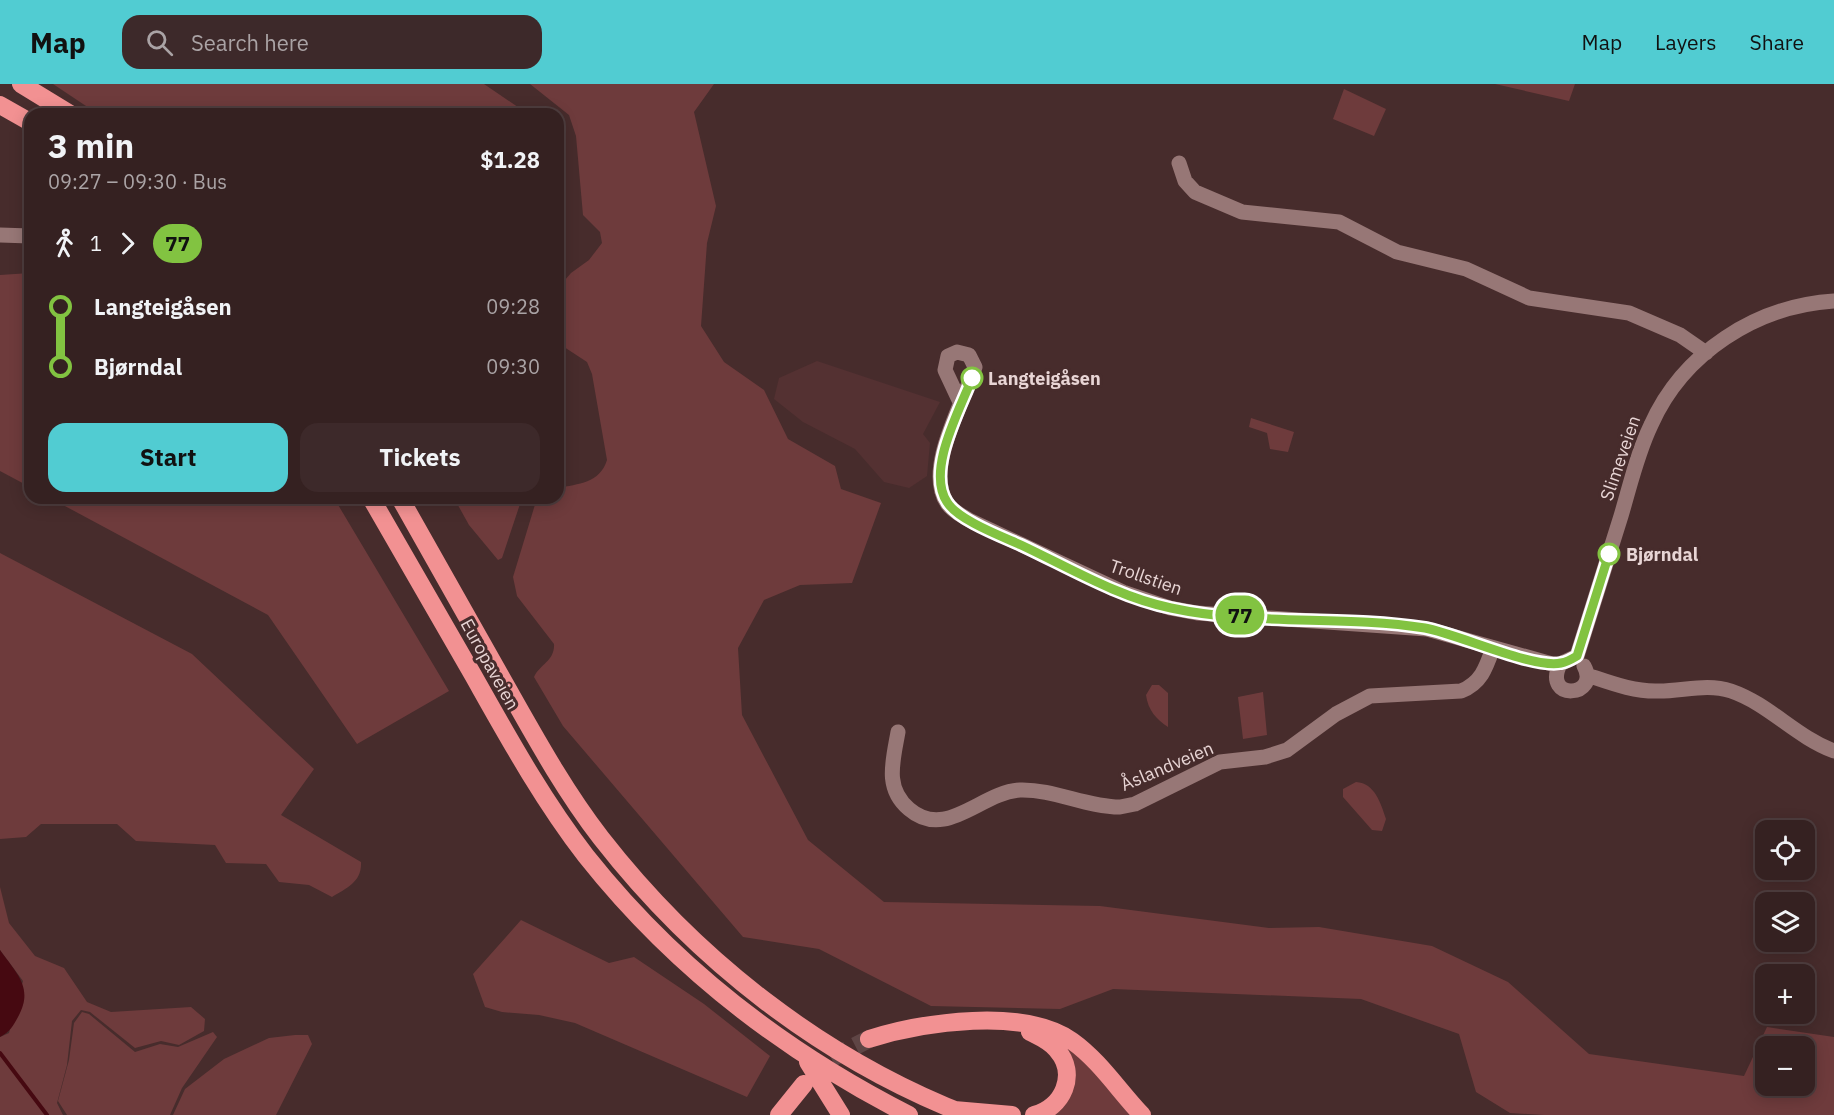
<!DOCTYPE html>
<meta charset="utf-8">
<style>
body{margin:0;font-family:"IBM Plex Sans",sans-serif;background:#3d292a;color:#f1f3f6;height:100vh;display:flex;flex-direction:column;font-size:22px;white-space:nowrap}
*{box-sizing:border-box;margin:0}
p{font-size:20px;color:#aaa3a5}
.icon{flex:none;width:33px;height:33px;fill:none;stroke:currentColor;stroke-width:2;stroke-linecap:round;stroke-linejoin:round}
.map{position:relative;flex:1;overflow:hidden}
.panel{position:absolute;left:24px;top:24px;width:540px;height:396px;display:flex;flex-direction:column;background:#352121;border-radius:18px;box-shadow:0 3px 15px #0003,0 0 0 2px #4f3e3f}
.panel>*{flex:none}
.badge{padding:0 12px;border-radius:20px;font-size:21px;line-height:39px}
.tools{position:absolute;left:1755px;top:736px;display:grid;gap:12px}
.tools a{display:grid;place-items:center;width:60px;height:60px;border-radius:12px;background:#352121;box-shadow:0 3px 15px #0003,0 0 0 2px #4f3e3f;font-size:30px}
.map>.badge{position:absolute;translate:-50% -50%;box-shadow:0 0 0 3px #fff}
.legs{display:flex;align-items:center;gap:9px;height:66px;padding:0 24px;font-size:20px}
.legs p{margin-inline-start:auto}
.summary{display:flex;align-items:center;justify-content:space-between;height:102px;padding:0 24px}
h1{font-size:33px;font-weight:800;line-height:45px}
.button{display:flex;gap:12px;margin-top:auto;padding:12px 24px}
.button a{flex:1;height:69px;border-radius:18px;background:#51ccd2;color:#111;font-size:24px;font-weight:800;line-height:69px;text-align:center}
.button a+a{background:#3d292a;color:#f1f3f6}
ul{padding:0 24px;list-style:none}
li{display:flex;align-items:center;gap:21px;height:60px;font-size:22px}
li i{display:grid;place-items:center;width:9px;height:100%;margin:0 8px;background:currentColor}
li i::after{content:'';width:15px;height:15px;margin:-8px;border:4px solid;border-radius:50%;background:#352121}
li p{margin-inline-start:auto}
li:first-child i{background:linear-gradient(#0000 50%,currentColor 0)}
li:last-child i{background:linear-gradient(currentColor 50%,#0000 0)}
header{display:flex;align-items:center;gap:36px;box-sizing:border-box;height:84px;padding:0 30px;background:#51ccd2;color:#111}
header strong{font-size:28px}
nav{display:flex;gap:33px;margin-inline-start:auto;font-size:21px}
.search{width:420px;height:54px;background:#3d292a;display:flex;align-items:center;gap:15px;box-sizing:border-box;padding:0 21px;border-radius:18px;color:#aaa3a5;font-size:22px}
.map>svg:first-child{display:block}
.built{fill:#543132}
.green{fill:#6e3b3c;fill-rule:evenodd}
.water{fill:#460911}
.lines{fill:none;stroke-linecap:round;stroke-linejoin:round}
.stream{stroke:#460911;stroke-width:4}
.highway-tunnel{stroke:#5f4545;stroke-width:18;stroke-dasharray:18 9;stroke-linecap:butt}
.minor{stroke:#977776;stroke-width:15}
.highway{stroke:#f29192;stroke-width:18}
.line-1-casing{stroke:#fff;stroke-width:14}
.line-1{stroke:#82c341;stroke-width:9}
.stop-1-dot{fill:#fff;stroke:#82c341;stroke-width:3}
.labels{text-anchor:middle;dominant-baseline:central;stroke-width:6;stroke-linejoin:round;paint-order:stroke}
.stop-label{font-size:18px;font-weight:bold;fill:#e8d5d5;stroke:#472c2c;text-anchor:start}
.street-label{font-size:18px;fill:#e8d5d5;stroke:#472c2c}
</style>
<header>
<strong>Map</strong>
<div class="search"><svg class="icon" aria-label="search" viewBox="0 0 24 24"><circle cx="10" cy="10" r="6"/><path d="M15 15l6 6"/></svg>Search here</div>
<nav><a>Map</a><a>Layers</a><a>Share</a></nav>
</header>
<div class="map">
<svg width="1834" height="1031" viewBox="0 0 1834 1031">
<rect width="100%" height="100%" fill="#472c2c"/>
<!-- built -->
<path class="built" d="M 817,277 L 940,318 L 923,350 L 930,359 L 927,392 L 909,404 L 884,398 L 855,365 L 803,338 L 774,315 L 779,294 Z"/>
<!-- green -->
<path class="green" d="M 53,0 L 484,0 L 528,30 L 98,30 Z
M 530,0 L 714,0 L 694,28 L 716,122 L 707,159 L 701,242 L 724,278 L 764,306 L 788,355 L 835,382 L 841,405 L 881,419 L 852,499 L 800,501 L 764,516 L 738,564 L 742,631 L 808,756 L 884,818 L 1100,822 L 1269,844 L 1319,843 L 1432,862 L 1508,898 L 1589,970 L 1744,992 L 1767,943 L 1834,953 L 1834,1031 L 1544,1031 L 1510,1029 L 1476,1008 L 1459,950 L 1361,915 L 1113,905 L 1060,925 L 931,922 L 819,865 L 743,853 L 563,642 L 534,593 C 540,580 555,577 554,560 L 517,512 L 513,493 L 537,414 L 558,414 L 558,404 C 578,400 600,399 607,376 L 592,290 L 587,278 L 558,259 L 558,204 L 571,189 L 589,176 L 602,159 L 600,148 L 583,131 L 576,52 L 569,31 ZM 1766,963 L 1804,963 L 1804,1002 L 1766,1002 Z
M 1495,0 L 1575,0 L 1569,17 Z
M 1344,5 L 1386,25 L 1374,52 L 1333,35 Z
M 30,189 L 30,403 L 0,387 L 0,191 Z
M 1251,334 L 1294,348 L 1288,368 L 1270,365 L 1267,349 L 1249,343 Z
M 50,414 L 334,414 L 449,607 L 357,660 L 268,531 Z
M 454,414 L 522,414 L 502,474 L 498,476 L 469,441 Z
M 0,469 L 192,570 L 314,685 L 281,731 L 361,778 C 362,798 347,804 332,813 L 309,801 L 279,798 L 266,780 L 226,779 L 215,761 L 136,757 L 117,740 L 41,740 L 26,753 L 0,755 Z
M 1152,601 L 1159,601 L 1168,609 L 1168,643 C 1156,635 1148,626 1146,611 Z
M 1263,608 L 1267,651 L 1243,655 L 1238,613 Z
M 1356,698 C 1375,699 1381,720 1386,735 L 1382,747 L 1372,746 L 1343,713 L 1343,705 Z
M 0,803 L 9,839 L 35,872 L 64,884 L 87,918 L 111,928 L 191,923 L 205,935 L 204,947 L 179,961 L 161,957 L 135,964 L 90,928 L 81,926 L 72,937 L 67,981 L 57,1019 L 63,1031 L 0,1031 L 0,953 L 9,949 L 23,897 L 0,866 Z
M 521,836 L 609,879 L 634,873 L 704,920 L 770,972 L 747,1013 L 575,939 L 539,931 L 502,928 L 485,923 L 473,890 Z
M 82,928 L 89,930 L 135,968 L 160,960 L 178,963 L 213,948 L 217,953 L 182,1004 L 170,1031 L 67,1031 L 58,1017 L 69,976 L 74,939 Z
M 295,951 L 308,951 L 312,960 L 276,1031 L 173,1031 L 185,1005 L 224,975 L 269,954 Z
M 1070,962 L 1135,1031 L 1050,1031 L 1058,1026 L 1064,964 Z"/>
<!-- water -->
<path class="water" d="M 0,866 C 17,890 34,904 18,933 C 13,942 10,948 0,953 Z"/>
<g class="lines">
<!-- stream -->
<path class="stream" d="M 0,969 L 47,1031"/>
<!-- highway-tunnel -->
<path class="highway-tunnel" d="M 811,992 L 828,976 L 869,955"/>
<!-- minor -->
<path class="minor" d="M 1179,79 L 1185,97 L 1195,108 L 1242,128 L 1339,138 L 1397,168 L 1466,185 L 1529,214 L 1629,229 L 1680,251 L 1706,269
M 0,151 L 30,152
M 960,318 L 945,286 L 948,272 L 957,268 L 969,271 L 975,283 C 964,318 924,384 947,419 C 952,427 961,431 969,436 L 1123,508 L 1170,524 L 1197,529 L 1427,545 L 1552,580 L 1560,580 L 1577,572 C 1592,525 1606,479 1621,432 C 1630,402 1637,370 1651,341 C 1683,269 1756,222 1834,217
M 1560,580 C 1542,618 1601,613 1584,582
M 1587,591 C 1611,599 1634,608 1659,607 C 1684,607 1707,599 1731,607 C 1769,620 1796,653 1834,667
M 898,648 C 893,677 884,704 909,725 C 946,757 981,708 1020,706 C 1054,705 1086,723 1120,723 L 1135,720 L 1220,678 L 1265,673 L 1287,666 L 1336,630 L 1370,612 L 1461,607 C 1481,599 1486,584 1493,564"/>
<!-- highway -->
<path class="highway" d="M 21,0 L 70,30
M 0,21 L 30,38
M 371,414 C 405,473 439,532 473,591 C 508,653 542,715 586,772 C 674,883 783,967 909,1031
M 400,414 C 435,476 470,538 505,600 C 535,653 564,706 601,754 C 696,876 823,975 967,1031
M 1030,948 C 1040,953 1050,957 1057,966 C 1078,990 1063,1024 1034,1031
M 869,955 C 923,938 1024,923 1072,957 C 1100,977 1119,1007 1142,1031
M 808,978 L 841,1031
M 954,1026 L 1012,1031
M 779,1031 L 804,1000"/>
</g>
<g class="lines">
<defs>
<path id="line-1" d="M 972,294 C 960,326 926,386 947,418 C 958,436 1001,452 1021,461 C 1070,484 1118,513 1171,524 C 1254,542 1342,531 1425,544 C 1458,550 1533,585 1561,579 C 1567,578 1572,575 1577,572 L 1609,470"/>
</defs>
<!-- line-1 casing -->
<use href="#line-1" class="line-1-casing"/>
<!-- line-1 -->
<use href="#line-1" class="line-1"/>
</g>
<!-- markers -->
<g class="stop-1-dot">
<circle cx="972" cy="294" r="10"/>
<circle cx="1609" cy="470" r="10"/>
</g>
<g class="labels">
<!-- stop labels -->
<g class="stop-label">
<text x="988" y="294">Langteigåsen</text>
<text x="1626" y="470">Bjørndal</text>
</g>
<!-- street labels -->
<g class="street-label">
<text transform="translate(1620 374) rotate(-71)">Slimeveien</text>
<text transform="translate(1146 493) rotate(19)">Trollstien</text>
<text transform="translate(490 580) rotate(61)">Europaveien</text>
<text transform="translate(1167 682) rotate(-23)">Åslandveien</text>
</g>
</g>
</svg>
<div class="tools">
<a><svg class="icon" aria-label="locate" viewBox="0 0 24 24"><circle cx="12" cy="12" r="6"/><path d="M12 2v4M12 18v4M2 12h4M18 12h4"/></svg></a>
<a><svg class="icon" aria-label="layers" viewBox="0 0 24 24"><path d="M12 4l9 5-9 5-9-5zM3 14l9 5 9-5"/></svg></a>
<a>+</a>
<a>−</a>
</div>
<b class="badge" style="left:1240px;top:531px;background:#82c341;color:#111">77</b>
<section class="panel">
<div class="summary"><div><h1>3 min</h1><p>09:27 – 09:30 · Bus</p></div><b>$1.28</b></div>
<div class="legs"><svg class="icon" aria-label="walk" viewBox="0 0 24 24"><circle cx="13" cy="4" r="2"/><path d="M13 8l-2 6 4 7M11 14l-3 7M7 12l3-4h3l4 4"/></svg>1<svg class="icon" aria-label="forward" viewBox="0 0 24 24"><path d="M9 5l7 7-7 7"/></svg><b class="badge" style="background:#82c341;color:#111">77</b></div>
<ul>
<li><i style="color:#82c341"></i><b>Langteigåsen</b><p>09:28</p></li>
<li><i style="color:#82c341"></i><b>Bjørndal</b><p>09:30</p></li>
</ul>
<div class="button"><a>Start</a><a>Tickets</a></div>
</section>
</div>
